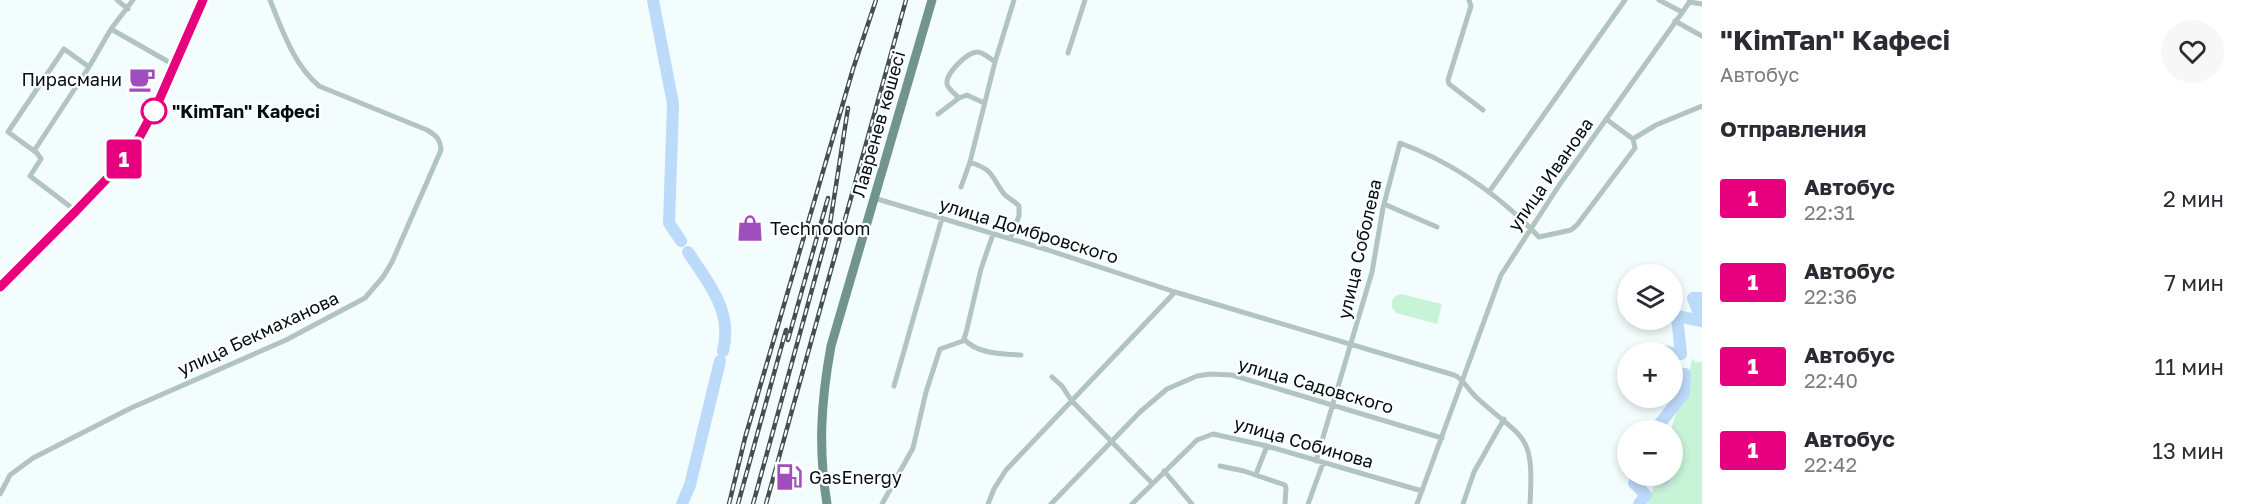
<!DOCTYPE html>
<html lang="ru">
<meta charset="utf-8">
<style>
body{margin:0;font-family:"Golos Text",sans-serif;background:#f7f7f7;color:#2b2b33;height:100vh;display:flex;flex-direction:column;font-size:22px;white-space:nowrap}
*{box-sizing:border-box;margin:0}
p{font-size:20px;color:#7c7c81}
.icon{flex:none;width:33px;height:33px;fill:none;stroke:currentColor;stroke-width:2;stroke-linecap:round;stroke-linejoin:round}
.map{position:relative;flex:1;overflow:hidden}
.sheet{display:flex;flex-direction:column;background:#fff;width:540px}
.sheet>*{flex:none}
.badge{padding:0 12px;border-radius:4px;font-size:21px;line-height:39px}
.tools{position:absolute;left:1617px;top:264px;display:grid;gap:12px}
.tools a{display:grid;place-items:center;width:66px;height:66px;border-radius:50%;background:#fff;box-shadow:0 3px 9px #0003;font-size:30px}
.map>.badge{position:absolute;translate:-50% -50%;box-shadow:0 0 0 3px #fff}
h2{padding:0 18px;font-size:22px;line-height:54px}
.round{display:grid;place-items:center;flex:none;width:63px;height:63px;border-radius:32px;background:#f7f7f7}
.head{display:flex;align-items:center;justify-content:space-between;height:102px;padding:0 18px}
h1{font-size:28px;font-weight:700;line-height:45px}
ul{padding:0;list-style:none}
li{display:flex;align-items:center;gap:18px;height:84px;padding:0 18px}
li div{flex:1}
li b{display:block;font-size:22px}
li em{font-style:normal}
li .badge{min-width:66px;font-weight:700;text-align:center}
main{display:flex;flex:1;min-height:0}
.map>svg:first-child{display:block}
.green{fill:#c7f3d7}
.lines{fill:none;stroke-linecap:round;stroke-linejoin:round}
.river{stroke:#bcdaf9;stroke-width:12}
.minor{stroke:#b1c4bf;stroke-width:5}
.primary{stroke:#71948c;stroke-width:9}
.rail-casing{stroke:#434f50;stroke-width:4.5}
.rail{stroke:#fff;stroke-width:2;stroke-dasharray:7;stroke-linecap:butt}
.line-casing{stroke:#fff;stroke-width:14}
.line{stroke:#e6007e;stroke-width:9}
.stop-dot{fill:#fff;stroke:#e6007e;stroke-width:3}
.labels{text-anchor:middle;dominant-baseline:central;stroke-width:4.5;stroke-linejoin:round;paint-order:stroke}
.poi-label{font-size:18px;fill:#010f10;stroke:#fff;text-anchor:start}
.stop-label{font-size:18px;font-weight:bold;fill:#010f10;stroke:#fff;text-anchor:start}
.street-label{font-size:18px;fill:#010f10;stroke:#fff}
</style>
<main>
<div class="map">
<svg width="1702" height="504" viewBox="0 0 1702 504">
<rect width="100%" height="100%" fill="#f4fdfe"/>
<!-- green -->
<path class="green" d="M 1401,294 L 1442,304 L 1437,324 L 1396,313 L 1392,307 C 1391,300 1394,295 1401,294 Z
M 1695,351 L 1693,358 L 1695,362 L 1702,362 L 1702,504 L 1648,504 L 1657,476 L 1672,476 L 1672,430 L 1671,430 Z"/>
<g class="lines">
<!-- river -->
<path class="river" d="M 653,0 L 673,104 L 669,223 L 681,241
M 688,252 C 709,284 733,311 723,351
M 1650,352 L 1649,350 L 1669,352
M 1672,353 L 1681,354 L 1677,316 L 1702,321 L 1693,298 L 1702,298
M 1661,430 L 1659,425 L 1684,393 L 1685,374 L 1672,374
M 1659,476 L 1664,479 L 1666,476
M 682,504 L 690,485 L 720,361
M 1639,504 L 1646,495 L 1634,483 L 1640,476"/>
<!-- minor -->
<path class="minor" d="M 117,0 L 128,9
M 1469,0 L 1471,6 L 1448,80 L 1449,84 L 1483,110
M 1659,0 L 1682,12
M 1689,2 L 1702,4
M 1675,21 L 1702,36
M 111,29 L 133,0
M 1068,53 L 1085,0
M 959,98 C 955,94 948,89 947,84 C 945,74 968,51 978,52 C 984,53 990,58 995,62
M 938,114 L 959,98 L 967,95 L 984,103
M 1606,119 L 1633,139 L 1656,125 L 1702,106
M 34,151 L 89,67 L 111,29 L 174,65
M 970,162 C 995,171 990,175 1004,194 C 1009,199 1015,201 1019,206 L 1019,216 L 1010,239
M 961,187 L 970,162 L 995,62 L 1014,0
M 1489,192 L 1625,0
M 874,198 L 1048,250 L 1175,292 L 1454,375 C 1464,379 1468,390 1476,397 C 1525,442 1534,431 1530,504
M 1384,204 L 1437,227
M 76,211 L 30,176 L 41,159 L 37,153 L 8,132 L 64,49 L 89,67
M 964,339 C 977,354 1002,354 1021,355
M 1052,377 L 1062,386 L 1071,400 L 1152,483
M 894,386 L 942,218
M 1316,461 L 1372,272 L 1383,208 L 1400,143 C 1452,162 1500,196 1539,237 L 1571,230 L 1577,225 L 1635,148 L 1633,139
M 1220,466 L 1244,471 L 1285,485 L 1286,488 L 1285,504
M 1164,471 L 1192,504
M 1256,474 L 1267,446
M 0,494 L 10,475 L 33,458 L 131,408 L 286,340 L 365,298 L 383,277 L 392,262 L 441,150 C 440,139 437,136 427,130 L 319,86 C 294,65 282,30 270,0
M 882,504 L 913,448 L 926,392 L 940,349 L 963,341 L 966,333 L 981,269 L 993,234
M 988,504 L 994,489 L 1006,470 L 1175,292
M 1051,504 L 1140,412 L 1167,389 L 1197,376 L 1210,374 L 1232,375 L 1442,438
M 1132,504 L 1197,440 L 1213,434 L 1267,446 L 1422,491
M 1308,504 L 1323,463
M 1417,504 L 1501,275 L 1560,184 L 1691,0
M 1463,504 L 1474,472 L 1504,419"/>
<!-- primary -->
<path class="primary" d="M 0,287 L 76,211 L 120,165 L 134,147 L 157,105 L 203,0
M 827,504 C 818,449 821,401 831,346 L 932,0"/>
<defs>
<path id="rail" d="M 788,340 L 828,198
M 729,504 L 745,438 L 853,69 L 876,0
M 738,504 L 786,330
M 753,504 L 830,224 L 848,108
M 766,504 L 906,0"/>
</defs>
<!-- rail casing -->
<use href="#rail" class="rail-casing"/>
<!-- rail -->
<use href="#rail" class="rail"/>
</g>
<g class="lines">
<defs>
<path id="line" d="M 0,287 L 76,211 L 120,165 L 134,147 L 157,105 L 203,0"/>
</defs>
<!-- line casing -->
<use href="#line" class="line-casing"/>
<!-- line -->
<use href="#line" class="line"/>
</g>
<!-- icons -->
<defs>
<symbol id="cafe-bare" viewBox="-9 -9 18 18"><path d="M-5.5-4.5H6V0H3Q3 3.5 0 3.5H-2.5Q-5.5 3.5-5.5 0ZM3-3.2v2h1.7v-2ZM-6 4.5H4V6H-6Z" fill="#a14ebd" stroke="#fff" stroke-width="2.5" paint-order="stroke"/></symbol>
<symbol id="shop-bare" viewBox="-9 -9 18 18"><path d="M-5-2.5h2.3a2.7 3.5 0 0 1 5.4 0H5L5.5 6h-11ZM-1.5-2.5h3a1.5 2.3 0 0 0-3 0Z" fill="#a14ebd" stroke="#fff" stroke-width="2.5" paint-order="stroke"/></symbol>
<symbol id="fuel-bare" viewBox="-9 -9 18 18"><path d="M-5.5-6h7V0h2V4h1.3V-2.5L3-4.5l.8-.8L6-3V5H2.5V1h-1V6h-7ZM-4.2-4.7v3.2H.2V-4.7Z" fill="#a14ebd" stroke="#fff" stroke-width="2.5" paint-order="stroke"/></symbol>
</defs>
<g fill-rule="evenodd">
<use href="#cafe-bare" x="123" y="60" width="38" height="38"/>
<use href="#shop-bare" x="731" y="209" width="38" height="38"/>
<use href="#fuel-bare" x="770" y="458" width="38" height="38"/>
</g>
<!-- markers -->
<circle class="stop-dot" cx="154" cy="111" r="12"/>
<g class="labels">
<!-- poi labels -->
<g class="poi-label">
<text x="122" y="79" text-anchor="end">Пирасмани</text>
<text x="770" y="228">Technodom</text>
<text x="809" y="477">GasEnergy</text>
</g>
<!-- stop labels -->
<g class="stop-label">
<text x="172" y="111">"KimTan" Кафесі</text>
</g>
<!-- street labels -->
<g class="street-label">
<text transform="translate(878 124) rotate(-74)">Лавренев көшесі</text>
<text transform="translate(1550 174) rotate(-55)">улица Иванова</text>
<text transform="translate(1029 230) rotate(17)">улица Домбровского</text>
<text transform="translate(1359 249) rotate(-77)">улица Соболева</text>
<text transform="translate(258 333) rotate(-25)">улица Бекмаханова</text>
<text transform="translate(1316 385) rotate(16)">улица Садовского</text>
<text transform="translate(1304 442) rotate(16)">улица Собинова</text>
</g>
</g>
</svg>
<div class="tools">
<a><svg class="icon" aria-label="layers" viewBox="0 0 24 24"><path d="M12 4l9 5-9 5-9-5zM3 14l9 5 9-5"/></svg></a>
<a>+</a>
<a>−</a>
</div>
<b class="badge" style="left:124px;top:159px;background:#e6007e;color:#fff">1</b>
</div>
<section class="sheet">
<div class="head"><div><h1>&quot;KimTan&quot; Кафесі</h1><p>Автобус</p></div><a class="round"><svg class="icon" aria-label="heart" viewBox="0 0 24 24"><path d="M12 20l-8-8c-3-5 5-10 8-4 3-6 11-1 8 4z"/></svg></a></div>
<h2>Отправления</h2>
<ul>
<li><span class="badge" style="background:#e6007e;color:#fff">1</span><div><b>Автобус</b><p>22:31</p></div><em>2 мин</em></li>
<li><span class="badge" style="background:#e6007e;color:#fff">1</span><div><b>Автобус</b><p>22:36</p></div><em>7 мин</em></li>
<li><span class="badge" style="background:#e6007e;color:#fff">1</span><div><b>Автобус</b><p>22:40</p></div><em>11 мин</em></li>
<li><span class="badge" style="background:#e6007e;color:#fff">1</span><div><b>Автобус</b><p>22:42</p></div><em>13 мин</em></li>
</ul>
</section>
</main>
